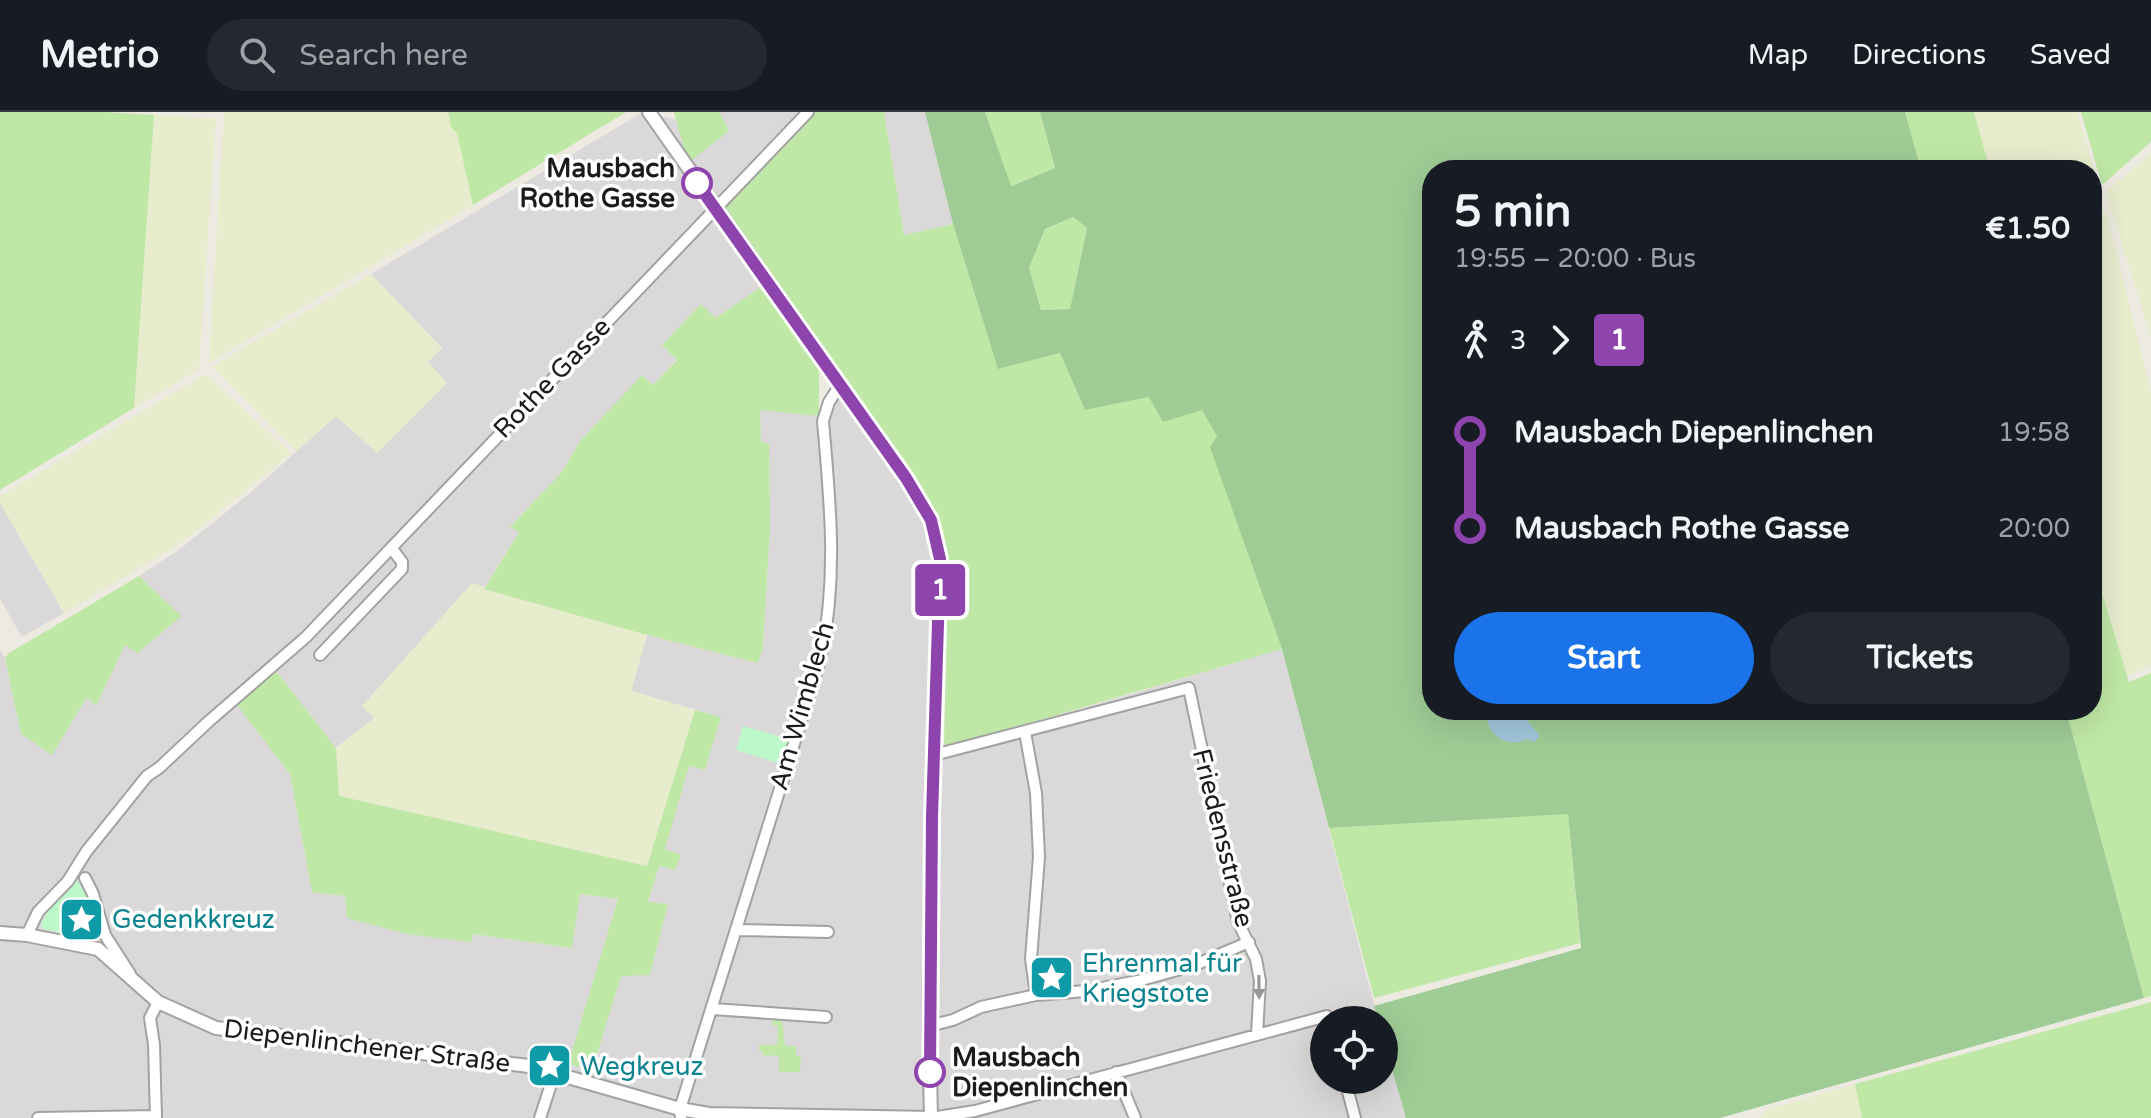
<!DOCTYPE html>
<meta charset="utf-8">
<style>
body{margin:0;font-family:"Varela Round",sans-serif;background:#242831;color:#f1f3f6;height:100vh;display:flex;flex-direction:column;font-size:30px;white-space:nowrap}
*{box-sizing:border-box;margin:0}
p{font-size:26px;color:#9ea1a6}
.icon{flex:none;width:44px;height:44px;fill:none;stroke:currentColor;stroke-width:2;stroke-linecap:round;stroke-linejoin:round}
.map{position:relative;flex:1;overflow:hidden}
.drawer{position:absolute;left:1422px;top:48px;width:680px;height:560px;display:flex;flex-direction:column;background:#171b24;border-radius:32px;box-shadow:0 8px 32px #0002}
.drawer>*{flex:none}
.badge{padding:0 16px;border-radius:6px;font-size:28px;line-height:52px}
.tools{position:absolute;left:1310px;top:894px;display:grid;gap:16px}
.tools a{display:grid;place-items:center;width:88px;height:88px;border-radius:50%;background:#171b24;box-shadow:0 8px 32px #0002;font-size:40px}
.map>.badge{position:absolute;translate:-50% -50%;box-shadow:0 0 0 4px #fff}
.legs{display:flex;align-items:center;gap:12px;height:88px;padding:0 32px;font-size:26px}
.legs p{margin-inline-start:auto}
.overview{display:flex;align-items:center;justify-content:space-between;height:136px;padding:0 32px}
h1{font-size:44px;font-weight:700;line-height:60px}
.button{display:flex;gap:16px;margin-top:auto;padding:16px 32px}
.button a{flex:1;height:92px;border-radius:48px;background:#1a73e8;color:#fff;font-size:32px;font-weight:700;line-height:92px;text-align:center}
.button a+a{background:#242831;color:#f1f3f6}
ul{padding:0 32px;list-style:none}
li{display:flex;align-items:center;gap:28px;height:96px;font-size:30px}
li i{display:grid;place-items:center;width:12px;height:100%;margin:0 10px;background:currentColor}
li i::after{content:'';width:20px;height:20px;margin:-10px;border:6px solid;border-radius:50%;background:#171b24}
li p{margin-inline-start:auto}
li:first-child i{background:linear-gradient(#0000 50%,currentColor 0)}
li:last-child i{background:linear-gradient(currentColor 50%,#0000 0)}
header{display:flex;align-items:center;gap:48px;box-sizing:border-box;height:112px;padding:0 40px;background:#171b24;border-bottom:2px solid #363941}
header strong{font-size:38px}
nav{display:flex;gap:44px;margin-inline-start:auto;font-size:28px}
.search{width:560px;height:72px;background:#242831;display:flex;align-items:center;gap:20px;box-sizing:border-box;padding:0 28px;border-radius:44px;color:#9ea1a6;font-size:30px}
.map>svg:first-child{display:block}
.residential{fill:#dad8d8}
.farmland{fill:#e6eccc}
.grass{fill:#bfe8a6}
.forest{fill:#9fcc95;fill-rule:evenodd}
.park{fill:#bcf8c8}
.water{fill:#a1c7db}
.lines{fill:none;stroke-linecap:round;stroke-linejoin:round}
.minor-casing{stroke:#a2a2a2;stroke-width:14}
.tertiary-casing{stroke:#a2a2a2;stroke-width:16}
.minor{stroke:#fff;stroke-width:10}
.tertiary{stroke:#fff;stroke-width:12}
.oneway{fill:#989898}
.line-1-casing{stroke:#fff;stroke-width:18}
.line-1{stroke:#8e44ad;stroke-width:12}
.stop-1-dot{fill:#fff;stroke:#8e44ad;stroke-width:4}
.labels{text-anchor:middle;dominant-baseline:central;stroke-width:7;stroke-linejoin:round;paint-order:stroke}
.stop-label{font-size:26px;font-weight:bold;fill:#1b1b1b;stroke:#fff;text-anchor:end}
.street-label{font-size:26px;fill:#1b1b1b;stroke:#fff}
.culture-label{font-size:26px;fill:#0d838f;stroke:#fff;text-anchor:start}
</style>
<header>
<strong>Metrio</strong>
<div class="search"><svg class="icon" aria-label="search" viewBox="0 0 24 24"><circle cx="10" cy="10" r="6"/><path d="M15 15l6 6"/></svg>Search here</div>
<nav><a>Map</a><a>Directions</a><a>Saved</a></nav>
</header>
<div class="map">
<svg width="2151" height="1006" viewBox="0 0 2151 1006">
<rect width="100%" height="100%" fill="#edeae1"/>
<!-- residential -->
<path class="residential" d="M 643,0 L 728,19 L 719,0 L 804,0 L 710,100 L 762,174 L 716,206 L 701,193 L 663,233 L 677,247 L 653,273 L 642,264 L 580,329 L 562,360 L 511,414 L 519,420 L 484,476 L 362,594 L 375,606 L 336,636 L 277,560 L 236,592 L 290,662 L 312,780 L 345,784 L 471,829 L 472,822 L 571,836 L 579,782 L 618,787 L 569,952 L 592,959 L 621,863 L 667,792 L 648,791 L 659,754 L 675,758 L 664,738 L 689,653 L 705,658 L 720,605 L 631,579 L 647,523 L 758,551 L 763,536 L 770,415 L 769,332 L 761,330 L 760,297 L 819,304 L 846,275 L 941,428 L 946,455 L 940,639 L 1282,537 L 1378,908 L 1324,908 L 1324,968 L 1384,968 L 1384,929 L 1406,1006 L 0,1006 L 0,538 L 5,546 L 21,622 L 87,584 L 96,593 L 125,532 L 138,541 L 180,504 L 139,464 L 180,437 L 249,382 L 336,304 L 447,271 L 428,250 L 442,236 L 371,162 Z
M 884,0 L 925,0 L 953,112 L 904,123 Z
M 0,391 L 64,501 L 22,525 L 0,487 Z"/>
<!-- farmland -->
<path class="farmland" d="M 224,0 L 448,0 L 451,15 L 457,21 L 473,93 L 209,251 Z
M 1974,0 L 2077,0 L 2097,68 L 2092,69 L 2092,58 L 1990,58 Z
M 154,3 L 216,7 L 199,257 L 134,296 Z
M 2151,41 L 2151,226 L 2106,80 Z
M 2106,100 L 2151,279 L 2151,554 L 2127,564 L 2092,448 L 2092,101 Z
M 371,162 L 442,236 L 428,250 L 447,271 L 377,341 L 336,304 L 297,339 L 211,255 Z
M 206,262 L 291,341 L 184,429 L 64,501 L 0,391 L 0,384 Z
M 472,471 L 647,523 L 631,579 L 695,598 L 648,754 L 339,684 L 336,636 L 374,606 L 362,594 Z
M 1855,972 L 1862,1006 L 1758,1006 L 1770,997 Z"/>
<!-- grass -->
<path class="grass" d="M 0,0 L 104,0 L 154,3 L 134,296 L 0,378 Z
M 448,0 L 626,0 L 473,93 L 457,21 L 451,15 Z
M 674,0 L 719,0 L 729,19 L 688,51 Z
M 811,0 L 884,0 L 904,123 L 953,112 L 998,256 L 1060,241 L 1085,298 L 1149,285 L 1203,298 L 1217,324 L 1211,335 L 1282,537 L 944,636 L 948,455 L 944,429 L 935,403 L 902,350 L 721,95 Z
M 985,0 L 1040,0 L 1055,56 L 1010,74 Z
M 1905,0 L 1974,0 L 1990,58 L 1921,58 Z
M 2081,0 L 2151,0 L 2151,30 L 2102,73 Z
M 1073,105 L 1087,116 L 1070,197 L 1041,198 L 1029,156 L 1045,117 Z
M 762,174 L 819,256 L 819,304 L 760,298 L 761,329 L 769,332 L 770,415 L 763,536 L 758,551 L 647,523 L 484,477 L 519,420 L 510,415 L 562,360 L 580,329 L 642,263 L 653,273 L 677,248 L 662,233 L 701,192 L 716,206 Z
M 2092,448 L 2129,570 L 2151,561 L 2151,884 L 2144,886 L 2066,598 L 2092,598 Z
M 139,464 L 181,504 L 138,541 L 125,533 L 96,594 L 87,585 L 52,643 L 21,622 L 5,546 L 9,541 Z
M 277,560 L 336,636 L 339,684 L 647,754 L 695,598 L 721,605 L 705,658 L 689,654 L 665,737 L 681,743 L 675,758 L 659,754 L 648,790 L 668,792 L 650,863 L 621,864 L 592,959 L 568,952 L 618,787 L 580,782 L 572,836 L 473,822 L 471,830 L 407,822 L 347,806 L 345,784 L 312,780 L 290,662 L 236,592 Z
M 1568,701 L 1580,831 L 1374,886 L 1329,716 Z
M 2151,890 L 2151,1006 L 1862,1006 L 1855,972 Z
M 774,906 L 782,907 L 785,934 L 796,934 L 796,944 L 801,945 L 800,960 L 779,960 L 779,944 L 762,943 L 762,939 L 759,939 L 759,933 L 777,933 L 778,913 L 771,913 Z"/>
<!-- forest -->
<path class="forest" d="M 925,0 L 985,0 L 1011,74 L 1055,56 L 1040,0 L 1905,0 L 1921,58 L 1432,58 L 1432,598 L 2066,598 L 2144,886 L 1720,1006 L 1406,1006 L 1384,929 L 1384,908 L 1378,908 L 1374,894 L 1581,836 L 1568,702 L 1329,716 L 1282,537 L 1210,335 L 1217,324 L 1202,298 L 1163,310 L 1149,285 L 1085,298 L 1060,241 L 998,257 L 953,112 ZM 1073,105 L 1087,116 L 1070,197 L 1041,198 L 1029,156 L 1045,117 Z"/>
<!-- park -->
<path class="park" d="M 743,614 L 789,627 L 785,644 L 780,643 L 778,651 L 736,638 Z
M 76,767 L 91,790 L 102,829 L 43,817 L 41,810 L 45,806 L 46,800 Z"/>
<!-- water -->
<path class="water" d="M 1490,598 L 1519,598 L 1540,624 L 1534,630 L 1527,627 C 1508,638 1480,620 1490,598 Z"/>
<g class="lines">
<defs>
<path id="minor" d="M 320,543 L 402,457 L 402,450 L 393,438
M 1025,620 L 1036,681 L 1039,745 L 1031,847 L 1036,883
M 934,643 L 1189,576 L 1238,810 L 1256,847 L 1260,869 L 1257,922
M 85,766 L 93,782 L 105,823 L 130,862
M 737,818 L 828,820
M 27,823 L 38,800 L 68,769 L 86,740 L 147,664 L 159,656 L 208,610 L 306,525 L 808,0
M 713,897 L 826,905
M 929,914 L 953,908 L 981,895 L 1036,883 L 1086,879 L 1138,869 L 1195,853 L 1249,830
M 1116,960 L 1135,1006
M 1345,968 L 1355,1006
M 38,1006 L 155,1004
M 156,1006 L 154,933 L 150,906 L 158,890
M 540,1006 L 555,960
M 681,1006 L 680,997 L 821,545 C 838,464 830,390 823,309 L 829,290 L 840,273
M 931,1006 L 975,999 L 1327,904 L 1328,908"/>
<path id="tertiary" d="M 649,0 L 906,366 L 931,408 L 940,447 L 932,705 L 929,914 L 931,1006
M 0,821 L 27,823 L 98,837 L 158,890 L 216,916 L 529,954 L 680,997 L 709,1002 L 931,1006"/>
</defs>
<!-- minor casing -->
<use href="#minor" class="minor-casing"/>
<!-- tertiary casing -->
<use href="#tertiary" class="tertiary-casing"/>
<!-- minor -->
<use href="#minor" class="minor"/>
<!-- tertiary -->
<use href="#tertiary" class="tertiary"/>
</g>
<!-- one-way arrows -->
<defs><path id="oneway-solid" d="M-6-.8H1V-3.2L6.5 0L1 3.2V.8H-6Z" transform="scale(2)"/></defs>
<use class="oneway" href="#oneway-solid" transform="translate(1259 875) rotate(89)"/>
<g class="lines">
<defs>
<path id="line-1" d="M 697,71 L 906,366 L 931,408 L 940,447 L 932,705 L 930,960"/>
</defs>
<!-- line-1 casing -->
<use href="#line-1" class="line-1-casing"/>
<!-- line-1 -->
<use href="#line-1" class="line-1"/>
</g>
<!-- icons -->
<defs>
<symbol id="sight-square" viewBox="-11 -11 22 22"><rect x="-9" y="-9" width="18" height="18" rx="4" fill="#0f9aa8" stroke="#fff"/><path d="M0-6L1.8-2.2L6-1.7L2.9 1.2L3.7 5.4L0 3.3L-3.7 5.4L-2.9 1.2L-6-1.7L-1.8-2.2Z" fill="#fff"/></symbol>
</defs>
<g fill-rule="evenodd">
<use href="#sight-square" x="56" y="782" width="51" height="51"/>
<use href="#sight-square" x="1026" y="840" width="51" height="51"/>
<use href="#sight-square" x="524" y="928" width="51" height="51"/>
</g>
<!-- markers -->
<g class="stop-1-dot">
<circle cx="697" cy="71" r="14"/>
<circle cx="930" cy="960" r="14"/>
</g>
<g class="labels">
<!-- stop labels -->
<g class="stop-label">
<text x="675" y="56">Mausbach<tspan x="675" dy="30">Rothe Gasse</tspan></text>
<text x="952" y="945" text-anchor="start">Mausbach<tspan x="952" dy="30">Diepenlinchen</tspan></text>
</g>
<!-- street labels -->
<g class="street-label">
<text transform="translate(552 266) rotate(-46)">Rothe Gasse</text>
<text transform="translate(802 594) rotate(-74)">Am Wimblech</text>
<text transform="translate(1223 726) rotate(76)">Friedensstraße</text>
<text transform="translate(367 934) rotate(7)">Diepenlinchener Straße</text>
</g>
<!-- culture labels -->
<g class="culture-label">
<text x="112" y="807">Gedenkkreuz</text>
<text x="1082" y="851">Ehrenmal für<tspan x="1082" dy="30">Kriegstote</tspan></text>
<text x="580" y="954">Wegkreuz</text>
</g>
</g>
</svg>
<div class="tools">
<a><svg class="icon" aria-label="locate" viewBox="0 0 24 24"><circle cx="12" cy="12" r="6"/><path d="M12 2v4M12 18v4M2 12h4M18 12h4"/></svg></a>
</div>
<b class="badge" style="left:940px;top:478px;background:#8e44ad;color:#fff">1</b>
<section class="drawer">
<div class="overview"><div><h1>5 min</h1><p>19:55 – 20:00 · Bus</p></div><b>€1.50</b></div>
<div class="legs"><svg class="icon" aria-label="walk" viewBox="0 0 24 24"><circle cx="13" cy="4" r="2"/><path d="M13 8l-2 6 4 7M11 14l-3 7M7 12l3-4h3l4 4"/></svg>3<svg class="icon" aria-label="forward" viewBox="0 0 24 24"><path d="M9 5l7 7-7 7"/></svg><b class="badge" style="background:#8e44ad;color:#fff">1</b></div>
<ul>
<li><i style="color:#8e44ad"></i><b>Mausbach Diepenlinchen</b><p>19:58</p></li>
<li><i style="color:#8e44ad"></i><b>Mausbach Rothe Gasse</b><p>20:00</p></li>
</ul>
<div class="button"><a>Start</a><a>Tickets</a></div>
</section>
</div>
